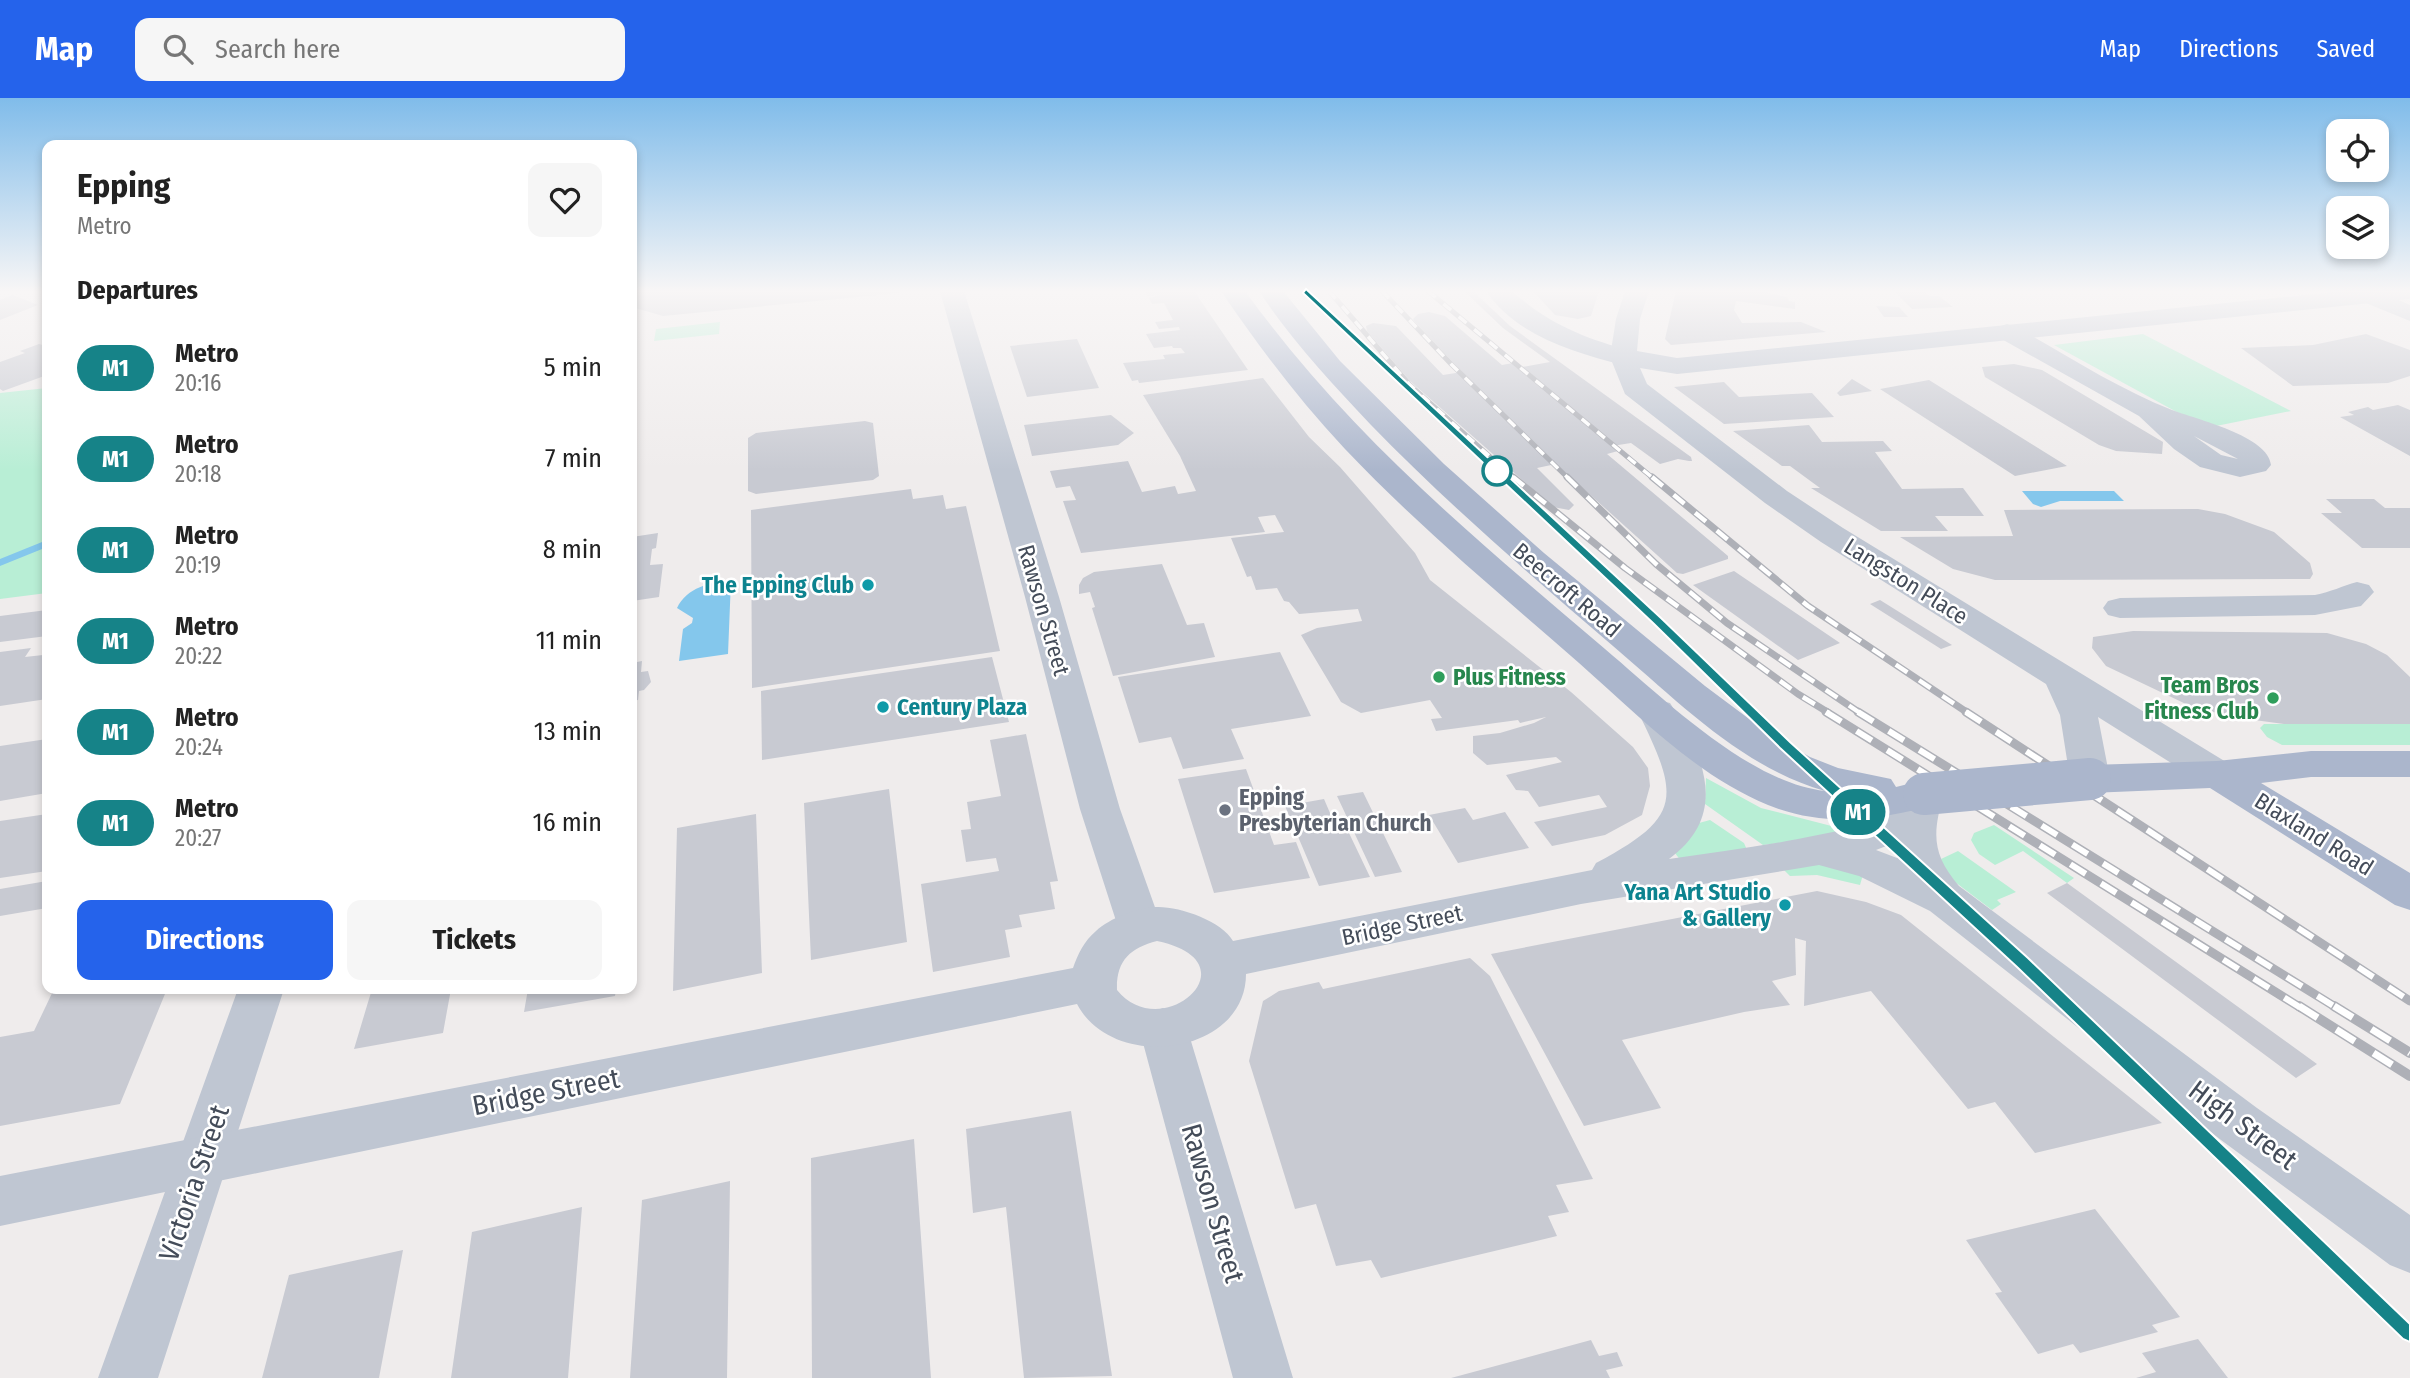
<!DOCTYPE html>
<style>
body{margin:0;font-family:"Fira Sans Condensed",sans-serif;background:#f6f6f6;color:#222;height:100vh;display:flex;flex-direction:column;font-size:26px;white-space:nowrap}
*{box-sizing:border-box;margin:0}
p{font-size:23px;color:#767676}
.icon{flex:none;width:38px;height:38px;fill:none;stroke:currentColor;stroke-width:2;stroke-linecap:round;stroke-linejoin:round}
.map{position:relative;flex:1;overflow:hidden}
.panel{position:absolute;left:42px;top:42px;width:595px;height:854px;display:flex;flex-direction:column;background:#fff;border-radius:14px;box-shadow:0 4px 10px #0003}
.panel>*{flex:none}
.badge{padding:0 14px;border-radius:23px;font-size:24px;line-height:46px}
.controls{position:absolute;left:2326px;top:21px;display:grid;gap:14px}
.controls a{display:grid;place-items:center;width:63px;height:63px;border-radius:14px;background:#fff;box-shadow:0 4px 10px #0003;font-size:35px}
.map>.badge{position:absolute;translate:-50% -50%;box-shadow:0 0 0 4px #fff}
h2{padding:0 35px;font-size:26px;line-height:63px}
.round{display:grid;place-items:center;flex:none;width:74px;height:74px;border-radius:14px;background:#f6f6f6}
.headline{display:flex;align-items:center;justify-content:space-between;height:119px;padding:0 35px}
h1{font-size:33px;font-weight:700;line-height:52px}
.button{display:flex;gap:14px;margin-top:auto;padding:14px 35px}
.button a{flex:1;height:80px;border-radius:14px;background:#2563eb;color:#fff;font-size:28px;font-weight:700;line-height:80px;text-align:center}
.button a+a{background:#f6f6f6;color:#222}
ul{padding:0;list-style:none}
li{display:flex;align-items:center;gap:21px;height:91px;padding:0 35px}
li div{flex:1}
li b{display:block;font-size:26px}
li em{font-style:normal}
li .badge{min-width:77px;font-weight:700;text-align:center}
header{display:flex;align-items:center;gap:42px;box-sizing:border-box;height:98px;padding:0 35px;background:#2563eb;color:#fff}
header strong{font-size:33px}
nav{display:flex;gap:38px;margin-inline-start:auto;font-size:24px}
.search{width:490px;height:63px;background:#f6f6f6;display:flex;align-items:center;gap:18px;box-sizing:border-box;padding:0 24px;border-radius:14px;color:#767676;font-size:26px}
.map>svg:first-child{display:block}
.green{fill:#b8eed5}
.water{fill:#84c7ec}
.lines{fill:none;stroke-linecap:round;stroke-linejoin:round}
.stream{fill:#84c7ec;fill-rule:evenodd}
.building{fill:#c8cad2}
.minor{fill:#bfc6d2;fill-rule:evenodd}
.tertiary{fill:#bfc6d2;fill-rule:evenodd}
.primary{fill:#abb6cc;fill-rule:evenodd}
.rail-far3-casing{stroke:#aeb0b7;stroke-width:5}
.rail-far2-casing{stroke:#aeb0b7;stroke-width:7}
.rail-far1-casing{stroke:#aeb0b7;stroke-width:9}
.rail-casing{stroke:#aeb0b7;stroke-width:10}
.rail-far3{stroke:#fff;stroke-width:3.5;stroke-dasharray:10;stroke-linecap:butt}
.rail-far2{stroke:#fff;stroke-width:4.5;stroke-dasharray:14;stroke-linecap:butt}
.rail-far1{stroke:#fff;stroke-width:6;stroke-dasharray:18;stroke-linecap:butt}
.rail{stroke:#fff;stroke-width:7;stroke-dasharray:22;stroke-linecap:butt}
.primary-bridge{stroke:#abb6cc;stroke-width:42}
.line{fill:#168388;stroke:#fff;stroke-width:2}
.stop-dot{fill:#fff;stroke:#168388;stroke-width:3.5}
.culture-dot{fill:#0f9aa8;stroke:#fff;stroke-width:2.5}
.leisure-dot{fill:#2e9e5b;stroke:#fff;stroke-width:2.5}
.worship-dot{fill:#6b7280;stroke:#fff;stroke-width:2.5}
.labels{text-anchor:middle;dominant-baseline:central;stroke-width:5;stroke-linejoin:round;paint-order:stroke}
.street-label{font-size:23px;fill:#444c59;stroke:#fff}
.culture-label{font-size:23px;font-weight:bold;fill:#0d838f;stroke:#fff;text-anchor:end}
.leisure-label{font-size:23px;font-weight:bold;fill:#27864d;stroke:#fff;text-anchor:start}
.worship-label{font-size:23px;font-weight:bold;fill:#5b616d;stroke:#fff;text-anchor:start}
.near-street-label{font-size:28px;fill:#444c59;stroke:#fff}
</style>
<header>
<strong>Map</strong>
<div class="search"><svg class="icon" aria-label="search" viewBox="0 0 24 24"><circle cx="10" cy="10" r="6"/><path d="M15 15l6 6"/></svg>Search here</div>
<nav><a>Map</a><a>Directions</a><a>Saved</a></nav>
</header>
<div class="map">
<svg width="2410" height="1280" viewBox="0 0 2410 1280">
<rect width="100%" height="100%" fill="#efecec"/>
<!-- green -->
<path class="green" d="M 720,224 L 719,236 L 654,243 L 656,231 Z
M 2143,236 L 2291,313 L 2206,330 L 2054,247 Z
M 47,290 L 47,495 L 0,501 L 0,295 Z
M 2264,626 L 2410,626 L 2410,647 L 2282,647 L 2267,639 L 2260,630 Z
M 1706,680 L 1761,710 L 1847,732 L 1828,739 L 1763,747 L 1705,706 Z
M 1710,722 L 1744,745 L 1747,752 L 1681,763 L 1675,755 L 1699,725 Z
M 1994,727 L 2074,780 L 2067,785 L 2023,753 L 1995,767 L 1979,756 L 1971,742 L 1974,735 Z
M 1958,753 L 2016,794 L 1997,802 L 2001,806 L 1992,812 L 1955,784 L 1944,773 L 1941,761 Z
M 1811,763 L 1864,773 L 1860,787 L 1817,777 L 1790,778 L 1779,767 Z"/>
<!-- water -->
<path class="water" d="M 2022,393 L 2114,393 L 2124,403 L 2060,403 L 2041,409 L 2033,406 Z
M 731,482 L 728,556 L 679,563 L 683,531 L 692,525 L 693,520 L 677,510 C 687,489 710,485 731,482 Z"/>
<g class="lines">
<!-- stream -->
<path class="stream" d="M 47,442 L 47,449 L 0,468 L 0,461 Z"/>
</g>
<!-- building -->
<path class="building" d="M 634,193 L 899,193 L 899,195 L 663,218 L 632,209 Z
M 1144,193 L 1194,193 L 1248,272 L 1139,285 L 1138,282 L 1132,283 L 1123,265 L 1165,261 L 1163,257 L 1185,255 L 1181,250 L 1173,250 L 1172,248 L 1154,250 L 1146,236 L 1180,232 L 1179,229 L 1159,231 L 1155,224 L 1173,222 L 1164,205 L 1152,206 L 1149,200 L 1160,197 L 1147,198 Z
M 1464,193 L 1473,193 L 1510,228 L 1691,359 L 1692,363 L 1689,363 L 1678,361 L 1660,366 L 1631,345 L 1612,348 L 1618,353 L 1607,356 L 1728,458 L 1728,461 L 1683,476 L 1677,475 L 1556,366 L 1537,370 L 1574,407 L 1569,412 L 1553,409 L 1410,283 L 1367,233 L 1366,228 L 1373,225 L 1396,228 L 1443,277 L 1462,274 L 1415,224 L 1413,221 L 1418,216 L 1429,214 L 1445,218 L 1502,267 L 1513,265 L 1517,270 L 1550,264 L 1503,230 Z
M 1533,193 L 1599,193 L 1591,218 L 1578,221 L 1555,217 Z
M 1676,193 L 1761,193 L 1787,199 L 1789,203 L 1795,204 L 1795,211 L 1736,203 L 1734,212 L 1742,225 L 1801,224 L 1826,234 L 1671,247 L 1665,241 Z
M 1894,193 L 1923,193 L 1930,198 L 1939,198 L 1953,209 L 1912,211 Z
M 13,197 L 38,207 L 0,222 L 0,202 Z
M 1876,208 L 1899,209 L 1908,219 L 1884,219 Z
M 2366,236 L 2410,252 L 2410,278 L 2388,285 L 2293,288 L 2241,250 L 2313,247 Z
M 1077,241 L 1099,290 L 1027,299 L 1010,248 Z
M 39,246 L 47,248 L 47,277 L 3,293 L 0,291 L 0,264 L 25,255 L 20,253 Z
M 2014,266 L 2042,272 L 2163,344 L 2162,356 L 2116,353 L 2099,347 L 1985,279 L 1982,269 Z
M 1263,280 L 1309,339 L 1340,369 L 1415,455 L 1430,482 L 1571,594 L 1633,649 L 1648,670 L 1650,688 L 1642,717 L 1605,737 L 1552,748 L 1534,724 L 1607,709 L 1599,697 L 1539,709 L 1528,693 L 1516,692 L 1506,677 L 1562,664 L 1556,659 L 1487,667 L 1473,655 L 1473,638 L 1500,635 L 1534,625 L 1546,619 L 1520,625 L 1518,622 L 1436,633 L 1431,621 L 1442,620 L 1430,602 L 1361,615 L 1341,604 L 1301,537 L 1317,530 L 1362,523 L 1358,511 L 1299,516 L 1289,504 L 1284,503 L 1277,490 L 1256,492 L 1251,478 L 1247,479 L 1231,440 L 1284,434 L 1275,417 L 1258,419 L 1265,434 L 1081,455 L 1063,403 L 1076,402 L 1070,388 L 1056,390 L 1050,373 L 1128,363 L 1142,394 L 1175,388 L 1178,396 L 1196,393 L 1180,358 L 1143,297 Z
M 1852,281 L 1872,293 L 1840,298 L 1837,295 Z
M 1929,282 L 2067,368 L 2015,378 L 1880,291 Z
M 1724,284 L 1739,299 L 1812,295 L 1834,319 L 1724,326 L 1674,289 Z
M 2398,307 L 2410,312 L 2410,358 L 2340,319 L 2354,317 L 2348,314 L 2368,309 L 2373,312 Z
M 1111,317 L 1134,335 L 1118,347 L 1032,358 L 1024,327 Z
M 865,323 L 873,325 L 879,378 L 873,382 L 756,396 L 748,393 L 748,340 L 756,335 Z
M 1809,327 L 1822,344 L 1883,343 L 1892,353 L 1875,354 L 1902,391 L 1963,390 L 1984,418 L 1935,418 L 1948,433 L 1881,433 L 1811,390 L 1820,390 L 1790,368 L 1782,368 L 1733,333 Z
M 911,391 L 913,401 L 943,397 L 946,411 L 966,408 L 1000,553 L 752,590 L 751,412 Z
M 2326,401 L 2374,401 L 2385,410 L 2410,410 L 2410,450 L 2362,450 L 2321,415 L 2342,415 Z
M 2198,411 L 2225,416 L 2274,434 L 2310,465 L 2313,476 L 2310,481 L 1995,482 L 1953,471 L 1900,439 L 2013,438 L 2004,412 Z
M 658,435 L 656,450 L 652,451 L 650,467 L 663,466 L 659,499 L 632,503 L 632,439 Z
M 1162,466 L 1187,527 L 1204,525 L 1215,559 L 1113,578 L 1092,510 L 1095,509 L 1090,494 L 1079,496 L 1079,487 L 1083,480 L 1094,474 Z
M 1734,473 L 1840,545 L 1798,562 L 1693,487 Z
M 1880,502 L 1952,547 L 1941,551 L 1870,506 Z
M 47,512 L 47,538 L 0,544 L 0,518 Z
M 2133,533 L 2327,535 L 2366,546 L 2387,557 L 2410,579 L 2410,626 L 2284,626 L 2232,619 L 2188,607 L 2106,568 L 2092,550 L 2093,539 Z
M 31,550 L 25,559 L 43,557 L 47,550 L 47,601 L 0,608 L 0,554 Z
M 1280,554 L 1311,618 L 1231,631 L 1244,661 L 1183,671 L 1171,639 L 1139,645 L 1118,579 Z
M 992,559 L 1009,624 L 762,662 L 761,593 Z
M 642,563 L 641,574 L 648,573 L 651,584 L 644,592 L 639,593 L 638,602 L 632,603 L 632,565 Z
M 1026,636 L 1058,783 L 1050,784 L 1055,811 L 1019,817 L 1022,829 L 1005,832 L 1010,859 L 933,874 L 921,786 L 999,773 L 996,760 L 966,764 L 961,732 L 971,731 L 967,704 L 1001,698 L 990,642 Z
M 47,641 L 47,695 L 0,703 L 0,648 Z
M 1246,671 L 1274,747 L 1296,744 L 1310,780 L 1214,795 L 1178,681 Z
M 889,691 L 907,844 L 811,862 L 804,705 Z
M 1363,694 L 1402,774 L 1375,779 L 1337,698 Z
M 1324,701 L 1339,736 L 1349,735 L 1370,779 L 1319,788 L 1285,708 Z
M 1465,710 L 1473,722 L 1505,714 L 1529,750 L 1458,765 L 1429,717 Z
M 47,716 L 47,773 L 0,780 L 0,723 Z
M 756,716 L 762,875 L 673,893 L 677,730 Z
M 47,783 L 47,810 L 0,818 L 0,791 Z
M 2067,785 L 2165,856 L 2317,966 L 2296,980 L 2047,795 Z
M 1817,793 L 1866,804 L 1901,817 L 2162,1025 L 2035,1055 L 1995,1004 L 1968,1011 L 1871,893 L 1804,908 L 1806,843 L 1795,840 L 1796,877 L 1772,883 L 1790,907 L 1744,914 L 1622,942 L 1661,1010 L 1584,1028 L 1491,856 Z
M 1470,860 L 1490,878 L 1593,1081 L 1556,1087 L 1569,1114 L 1548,1118 L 1557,1138 L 1381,1180 L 1371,1162 L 1336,1168 L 1316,1106 L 1295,1111 L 1249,963 L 1263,903 L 1279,893 L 1319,884 L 1323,891 Z
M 54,891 L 167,891 L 120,1006 L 0,1028 L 0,939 L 34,933 Z
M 372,891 L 451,891 L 443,935 L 354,951 Z
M 528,891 L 616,891 L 615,898 L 524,914 Z
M 1071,1013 L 1112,1278 L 1024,1280 L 1006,1109 L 973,1115 L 966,1031 Z
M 914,1041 L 931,1280 L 812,1280 L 811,1060 Z
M 730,1083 L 727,1280 L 630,1280 L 642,1102 Z
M 582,1109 L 568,1280 L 451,1280 L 472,1134 Z
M 2095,1111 L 2180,1219 L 2152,1227 L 2158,1234 L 2080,1255 L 2073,1246 L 2038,1256 L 1995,1195 L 2002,1194 L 1966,1142 Z
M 403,1152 L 379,1280 L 262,1280 L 289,1177 Z
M 2198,1241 L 2228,1280 L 2136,1280 L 2156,1274 L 2142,1255 Z
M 1591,1242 L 1599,1258 L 1617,1254 L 1623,1268 L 1606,1272 L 1610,1280 L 1451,1280 Z"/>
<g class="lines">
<!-- minor -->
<path class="minor" d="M 940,193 L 964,193 L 1059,499 L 1120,711 L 1162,829 L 1156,841 L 1140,846 L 1124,841 L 1118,829 L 1080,711 L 1025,499 Z
M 1486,193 L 1512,193 C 1548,226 1586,241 1632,253 L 1636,259 L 1632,265 L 1623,267 C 1573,254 1517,238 1486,193 Z
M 2360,193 L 2378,193 L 2410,207 L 2410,223 L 2361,203 L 2357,198 Z
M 2007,226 L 2016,229 C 2066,257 2118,291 2172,312 C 2195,321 2269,338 2271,367 L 2266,373 L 2240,379 L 2200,369 L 2174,351 L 2139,318 L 1998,239 L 1994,234 L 1998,229 ZM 2194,338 L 2238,361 L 2221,357 Z
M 2357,484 L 2369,487 L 2374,494 L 2361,508 L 2315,517 L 2120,520 L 2108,517 L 2103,510 L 2108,503 L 2120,500 L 2315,497 C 2331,494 2342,488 2357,484 Z
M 238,891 L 284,891 L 158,1280 L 98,1280 Z
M 1163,910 L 1180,916 L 1187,930 L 1293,1280 L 1233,1280 L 1139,930 L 1146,916 Z"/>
<!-- tertiary -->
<path class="tertiary" d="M 1625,193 L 1649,193 L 1640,221 L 1637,253 L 1677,260 L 2346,193 L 2410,193 L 2410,201 L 1677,276 L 1640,270 L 1647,286 L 1787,393 L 1843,430 L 2231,667 L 2237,676 L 2231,685 L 2217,689 L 2203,685 L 2098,619 L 2110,681 L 2104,691 L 2090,695 L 2076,691 L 2070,681 L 2060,617 L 2046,586 L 1821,444 L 1765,405 L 1625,296 L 1610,259 L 1616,221 Z
M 1657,602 L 1670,605 C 1704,657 1730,717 1669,761 C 1712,755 1756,749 1798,741 C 1821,736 1845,733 1867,723 C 1895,710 1903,676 1938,686 L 1944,696 C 1932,736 1932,756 1959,788 L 2257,1010 L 2410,1117 L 2410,1175 L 2390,1167 L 2221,1042 L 1930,813 L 1859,778 L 1819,767 L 1581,806 L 1246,876 C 1246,957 1113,975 1077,906 L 0,1128 L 0,1078 L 1073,870 C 1078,856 1084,843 1096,833 C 1110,820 1137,810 1156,809 C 1179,808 1222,823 1233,843 L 1592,772 L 1596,765 C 1683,719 1680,699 1638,614 L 1644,605 ZM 1894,745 L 1897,760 L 1876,752 ZM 1157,843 C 1257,864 1162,948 1117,892 C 1116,863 1130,850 1157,843 Z"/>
<!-- primary -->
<path class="primary" d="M 1221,193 L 1245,193 C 1350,338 1471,437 1605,551 C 1662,599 1749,685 1825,693 C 1741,669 1678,603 1613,548 C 1530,477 1447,405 1371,327 C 1331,284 1291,242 1259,193 L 1283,193 L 1340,263 L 1444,366 L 1544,455 L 1705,588 L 1768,635 L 1810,659 L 1838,670 L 1891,681 L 1896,689 L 1924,682 L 1938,686 L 1944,696 L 1938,706 C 1880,722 1825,730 1768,707 C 1695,677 1637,616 1579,565 C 1499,495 1418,428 1345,351 C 1299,302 1259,249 1221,193 Z
M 2311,653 L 2410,653 L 2410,679 L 2311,679 L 2261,685 L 2410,775 L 2410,812 L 2395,807 L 2210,690 L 2090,695 L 2076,691 L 2070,681 L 2076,671 L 2090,667 L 2217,663 Z"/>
<defs>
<path id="rail-far3" d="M 1329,193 L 1409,286 L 1515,381
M 1382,193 L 1452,267 L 1569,381
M 1428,193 L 1654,381"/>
<path id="rail-far2" d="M 1513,379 L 1625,470 L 1798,596 L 1829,615
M 1567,379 L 1656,466 L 1727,525 L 1860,615
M 1652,379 L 1808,508 L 1968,615"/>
<path id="rail-far1" d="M 1826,614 L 2301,910
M 1858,614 L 2337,910
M 1966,614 L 2410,903"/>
<path id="rail" d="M 2299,908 L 2410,978
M 2334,908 L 2410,955"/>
</defs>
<!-- rail-far3 casing -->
<use href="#rail-far3" class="rail-far3-casing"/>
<!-- rail-far2 casing -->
<use href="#rail-far2" class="rail-far2-casing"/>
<!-- rail-far1 casing -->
<use href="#rail-far1" class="rail-far1-casing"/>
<!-- rail casing -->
<use href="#rail" class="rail-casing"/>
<!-- rail-far3 -->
<use href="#rail-far3" class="rail-far3"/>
<!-- rail-far2 -->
<use href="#rail-far2" class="rail-far2"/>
<!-- rail-far1 -->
<use href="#rail-far1" class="rail-far1"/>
<!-- rail -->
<use href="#rail" class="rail"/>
<!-- primary-bridge -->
<path class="primary-bridge" d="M 1924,696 L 2090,681"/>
</g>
<!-- sky -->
<linearGradient id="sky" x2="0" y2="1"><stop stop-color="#80bcea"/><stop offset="0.52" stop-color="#f8f6f6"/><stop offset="1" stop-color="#f8f6f6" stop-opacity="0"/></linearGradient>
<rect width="2410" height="372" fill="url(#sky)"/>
<!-- line -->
<path class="line" d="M 1306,191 L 1661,520 L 1790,644 L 2028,860 L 2410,1226 L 2410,1244 L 2403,1241 L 2017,869 L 1780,650 L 1653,525 L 1303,195 Z"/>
<!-- markers -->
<circle class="stop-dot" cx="1497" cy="373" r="14"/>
<g class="culture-dot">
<circle cx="868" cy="487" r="7"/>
<circle cx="883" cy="609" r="7"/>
<circle cx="1785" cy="807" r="7"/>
</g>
<g class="leisure-dot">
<circle cx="1439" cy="579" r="7"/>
<circle cx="2273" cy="600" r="7"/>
</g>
<circle class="worship-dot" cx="1225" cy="712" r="7"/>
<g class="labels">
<!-- street labels -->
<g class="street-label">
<text transform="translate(1906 483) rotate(32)">Langston Place</text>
<text transform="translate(1567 492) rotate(40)">Beecroft Road</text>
<text transform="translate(1044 512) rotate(74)">Rawson Street</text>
<text transform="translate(2314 736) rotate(32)">Blaxland Road</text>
<text transform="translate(1402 827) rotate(-12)">Bridge Street</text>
</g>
<!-- culture labels -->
<g class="culture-label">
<text x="854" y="487">The Epping Club</text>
<text x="897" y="609" text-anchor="start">Century Plaza</text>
<text x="1771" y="794">Yana Art Studio<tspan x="1771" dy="26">&amp; Gallery</tspan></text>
</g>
<!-- leisure labels -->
<g class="leisure-label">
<text x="1453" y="579">Plus Fitness</text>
<text x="2259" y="587" text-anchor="end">Team Bros<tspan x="2259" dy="26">Fitness Club</tspan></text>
</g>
<!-- worship labels -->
<g class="worship-label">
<text x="1239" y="699">Epping<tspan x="1239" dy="26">Presbyterian Church</tspan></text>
</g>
<!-- near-street labels -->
<g class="near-street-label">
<text transform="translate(546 994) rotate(-11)">Bridge Street</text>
<text transform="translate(2243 1027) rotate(37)">High Street</text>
<text transform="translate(194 1085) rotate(-71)">Victoria Street</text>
<text transform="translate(1213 1105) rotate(74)">Rawson Street</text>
</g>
</g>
</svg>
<div class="controls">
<a><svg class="icon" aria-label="locate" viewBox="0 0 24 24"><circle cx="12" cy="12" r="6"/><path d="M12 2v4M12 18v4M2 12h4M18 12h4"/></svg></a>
<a><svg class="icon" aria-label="layers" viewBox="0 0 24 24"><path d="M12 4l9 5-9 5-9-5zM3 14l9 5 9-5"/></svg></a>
</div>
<b class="badge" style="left:1858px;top:714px;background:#168388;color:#fff">M1</b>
<section class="panel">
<div class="headline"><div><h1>Epping</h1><p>Metro</p></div><a class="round"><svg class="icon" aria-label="heart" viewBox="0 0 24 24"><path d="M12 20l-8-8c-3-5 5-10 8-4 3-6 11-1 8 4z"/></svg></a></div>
<h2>Departures</h2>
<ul>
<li><span class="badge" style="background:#168388;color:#fff">M1</span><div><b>Metro</b><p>20:16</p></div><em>5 min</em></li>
<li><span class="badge" style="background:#168388;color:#fff">M1</span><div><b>Metro</b><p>20:18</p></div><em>7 min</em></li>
<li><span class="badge" style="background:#168388;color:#fff">M1</span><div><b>Metro</b><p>20:19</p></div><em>8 min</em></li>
<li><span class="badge" style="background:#168388;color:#fff">M1</span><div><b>Metro</b><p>20:22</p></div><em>11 min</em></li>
<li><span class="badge" style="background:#168388;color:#fff">M1</span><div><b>Metro</b><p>20:24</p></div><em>13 min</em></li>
<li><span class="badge" style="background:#168388;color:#fff">M1</span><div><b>Metro</b><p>20:27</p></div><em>16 min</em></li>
</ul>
<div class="button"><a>Directions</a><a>Tickets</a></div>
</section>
</div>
